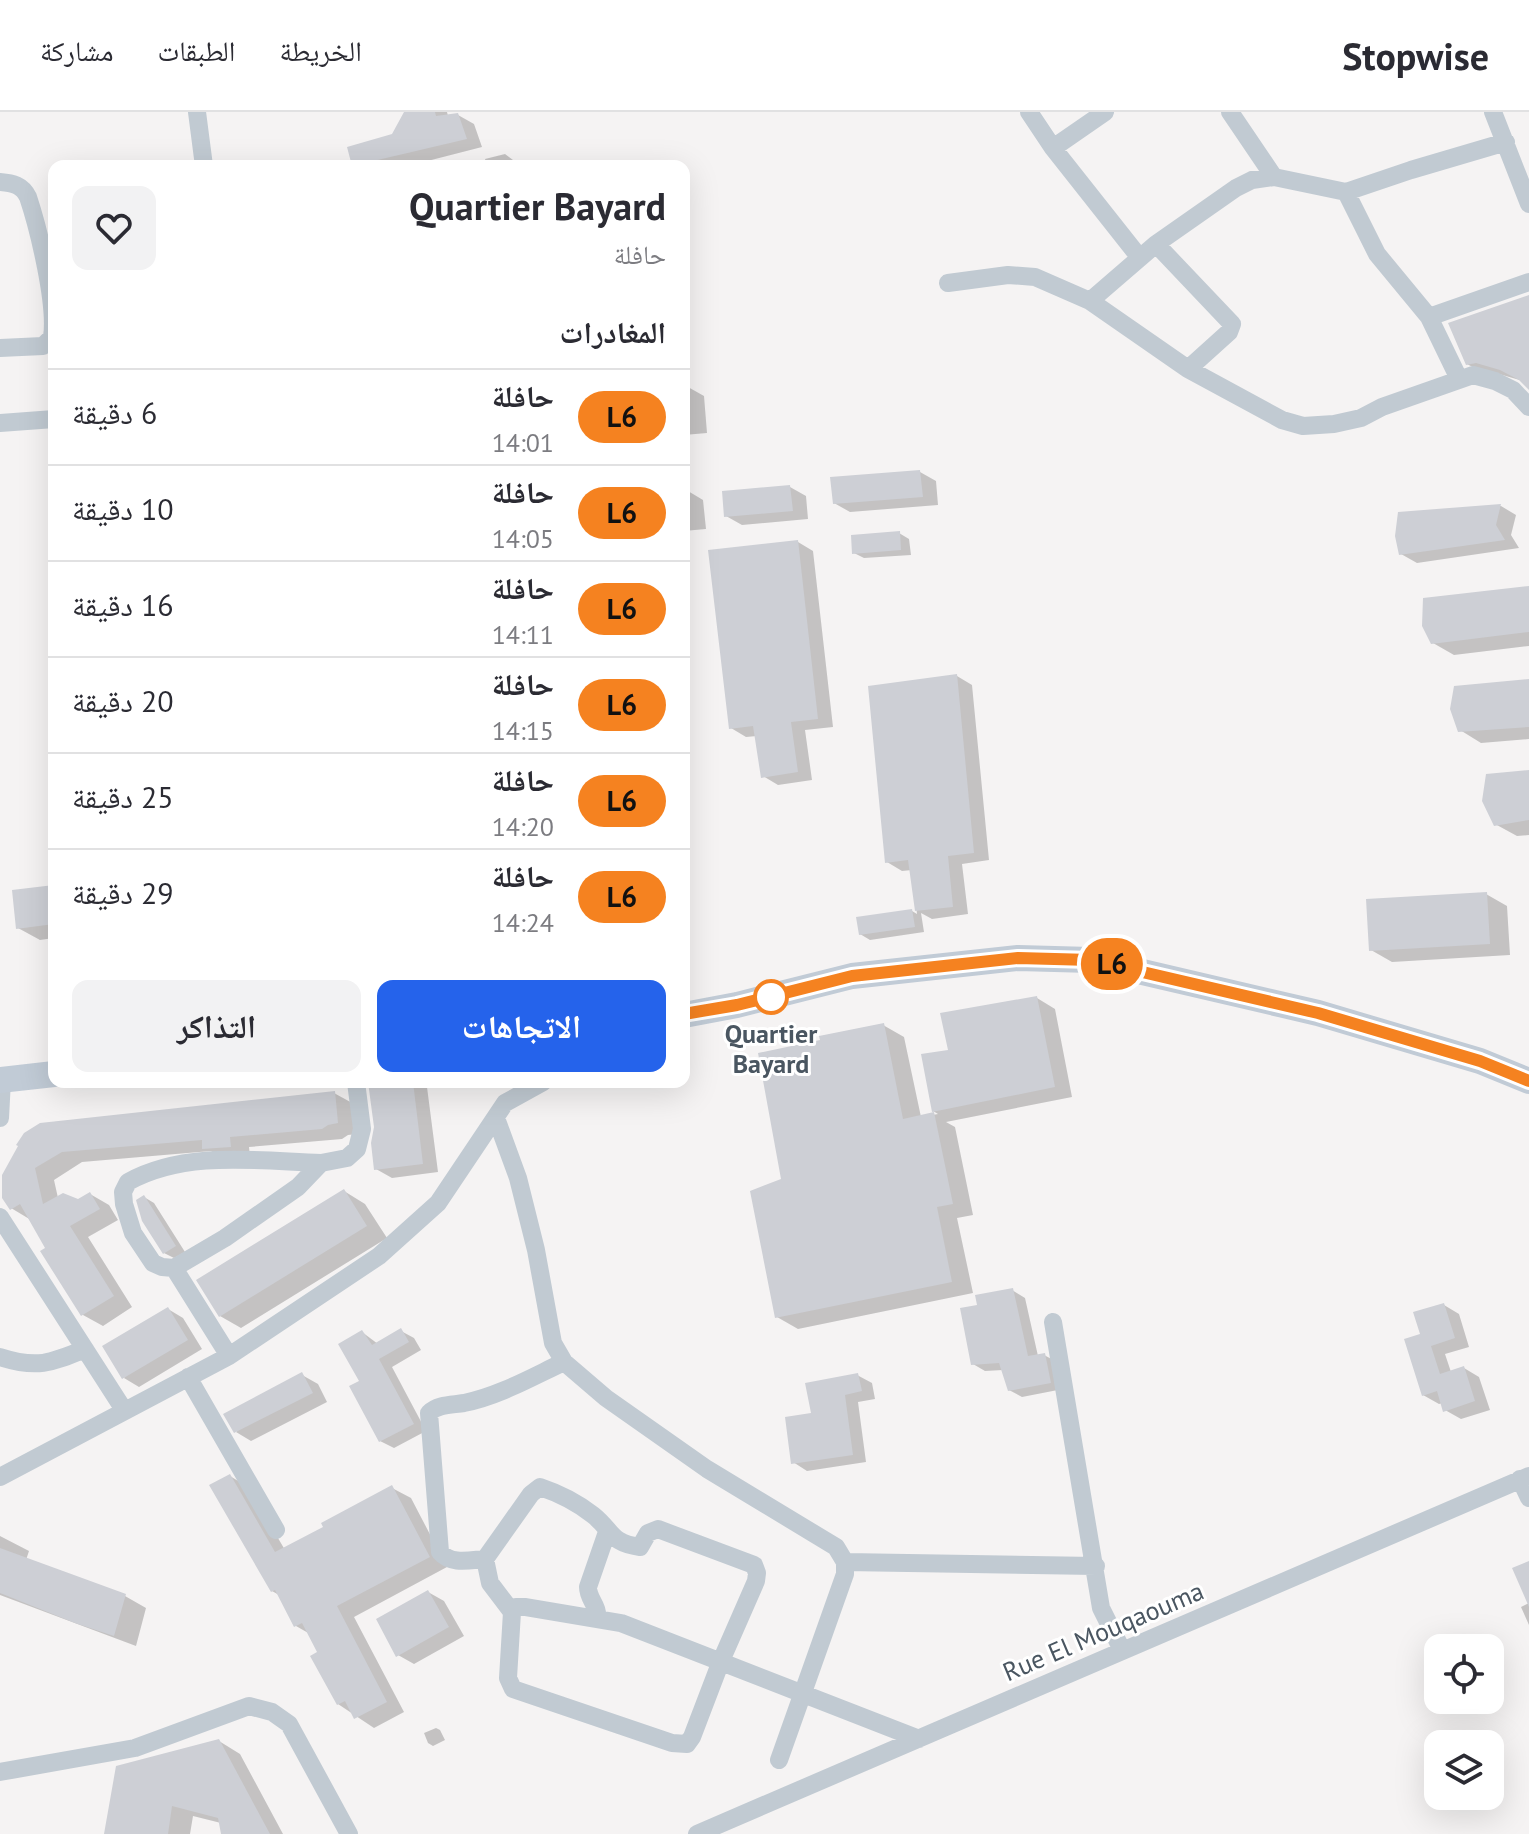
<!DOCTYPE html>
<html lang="ar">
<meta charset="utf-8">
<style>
body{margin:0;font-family:"PT Sans","Noto Naskh Arabic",sans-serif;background:#f2f2f3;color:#2b2b33;direction:rtl;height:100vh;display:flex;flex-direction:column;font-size:30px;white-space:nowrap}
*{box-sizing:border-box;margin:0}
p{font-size:26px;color:#7c7c81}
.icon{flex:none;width:44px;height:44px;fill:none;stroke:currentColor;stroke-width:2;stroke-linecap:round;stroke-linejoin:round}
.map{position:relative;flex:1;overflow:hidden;direction:ltr}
.sheet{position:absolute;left:48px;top:48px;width:642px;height:928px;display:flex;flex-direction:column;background:#fff;border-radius:16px;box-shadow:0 8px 32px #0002;direction:rtl}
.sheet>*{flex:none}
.badge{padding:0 16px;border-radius:26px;font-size:28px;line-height:52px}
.buttons{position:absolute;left:1424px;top:1522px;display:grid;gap:16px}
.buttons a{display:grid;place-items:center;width:80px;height:80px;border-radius:16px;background:#fff;box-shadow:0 8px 32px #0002;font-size:40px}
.map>.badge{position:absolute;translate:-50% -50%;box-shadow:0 0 0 4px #fff}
h2{padding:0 24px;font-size:30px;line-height:72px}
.round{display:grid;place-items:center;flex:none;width:84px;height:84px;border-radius:16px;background:#f2f2f3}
.summary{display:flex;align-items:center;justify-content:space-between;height:136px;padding:0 24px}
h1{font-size:38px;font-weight:700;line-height:60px}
.primary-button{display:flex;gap:16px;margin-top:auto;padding:16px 24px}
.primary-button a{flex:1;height:92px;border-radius:16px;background:#2563eb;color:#fff;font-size:32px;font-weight:700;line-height:92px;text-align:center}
.primary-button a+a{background:#f2f2f3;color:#2b2b33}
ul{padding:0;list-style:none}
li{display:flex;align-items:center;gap:24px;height:96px;padding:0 24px;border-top:2px solid #e1e1e2}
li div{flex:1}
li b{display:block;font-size:30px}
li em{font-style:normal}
li .badge{min-width:88px;font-weight:700;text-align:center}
header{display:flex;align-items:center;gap:48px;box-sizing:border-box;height:112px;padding:0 40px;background:#fff;border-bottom:2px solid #e1e1e2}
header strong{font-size:38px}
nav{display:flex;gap:44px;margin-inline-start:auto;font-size:28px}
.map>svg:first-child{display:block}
.shadow{fill:#0003}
.building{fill:#cdcfd5}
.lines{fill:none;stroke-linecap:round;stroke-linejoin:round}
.minor{stroke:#c1cad2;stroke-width:18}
.secondary{stroke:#c1cbd6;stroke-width:26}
.line-casing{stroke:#fff;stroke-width:18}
.line{stroke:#f58220;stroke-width:12}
.stop-dot{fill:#fff;stroke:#f58220;stroke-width:4}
.labels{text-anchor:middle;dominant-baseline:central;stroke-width:6;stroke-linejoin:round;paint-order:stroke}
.stop-label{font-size:26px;font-weight:bold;fill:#4a5661;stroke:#fff}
.street-label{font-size:26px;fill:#4a5661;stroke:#fff}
</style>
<header>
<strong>Stopwise</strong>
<nav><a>الخريطة</a><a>الطبقات</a><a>مشاركة</a></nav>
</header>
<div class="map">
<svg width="1529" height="1722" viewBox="0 0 1529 1722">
<rect width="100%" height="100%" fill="#f5f3f3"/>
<!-- shadow -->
<path class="shadow" d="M 405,0 L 447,0 L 448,4 L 458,3 L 474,12 L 482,35 L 408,54 L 354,54 L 349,36 L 393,23 Z
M 505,42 L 521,54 L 487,54 L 485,47 Z
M 1529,185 L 1529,275 L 1523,269 L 1499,262 L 1489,264 L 1467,252 Z
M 684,275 L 688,275 L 704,284 L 707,321 L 684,323 Z
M 920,360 L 936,369 L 938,393 L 850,400 L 834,391 Z
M 790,375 L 806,384 L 808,407 L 742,413 L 726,404 Z
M 688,379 L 703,388 L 706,417 L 684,419 L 684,380 Z
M 1501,394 L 1516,403 L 1511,423 L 1519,436 L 1417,451 L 1401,442 L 1400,402 Z
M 899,421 L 909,427 L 911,443 L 864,446 L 854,441 Z
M 798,430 L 813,439 L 833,615 L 805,618 L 812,668 L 778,673 L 763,664 L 757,624 L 746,625 L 731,616 Z
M 1529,476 L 1529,534 L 1454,543 L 1433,531 Z
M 957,564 L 972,573 L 989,748 L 962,752 L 968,802 L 932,807 L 921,801 L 924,820 L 870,828 L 860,822 L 912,799 L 917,802 L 912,758 L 902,759 L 887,750 Z
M 1529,569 L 1529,627 L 1481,631 L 1460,618 Z
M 1529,660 L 1529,723 L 1517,724 L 1495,712 Z
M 54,775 L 54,826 L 40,828 L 18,816 Z
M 1486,782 L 1507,794 L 1510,843 L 1392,850 L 1371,838 Z
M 1037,886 L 1055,897 L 1072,985 L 946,1010 L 955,1015 L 973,1103 L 957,1106 L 973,1181 L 798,1217 L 777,1205 L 783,1068 L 883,913 L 904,925 L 921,1005 L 938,1002 L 933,999 L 950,939 Z
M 380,970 L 419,970 L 427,975 L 438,1060 L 392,1066 L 376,1057 Z
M 334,981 L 354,992 L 357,1022 L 348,1023 L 342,1027 L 249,1035 L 250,1045 L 224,1047 L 211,1039 L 82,1050 L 54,1068 L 58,1086 L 78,1089 L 90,1082 L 109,1093 L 118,1108 L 88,1125 L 132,1195 L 103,1214 L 83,1203 L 31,1108 L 11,1096 L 25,1022 Z
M 344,1079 L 365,1092 L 387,1126 L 241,1216 L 220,1204 Z
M 144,1085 L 154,1091 L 185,1140 L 174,1146 L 164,1141 Z
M 1012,1178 L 1025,1186 L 1038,1244 L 1044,1243 L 1057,1250 L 1063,1277 L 1022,1285 L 1009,1278 L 1003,1258 L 985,1259 L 973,1252 L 980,1194 Z
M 1444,1193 L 1459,1202 L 1469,1235 L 1445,1242 L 1451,1260 L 1464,1256 L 1479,1265 L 1490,1298 L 1461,1307 L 1445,1298 L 1443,1291 L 1439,1292 L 1423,1283 L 1423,1223 Z
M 168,1197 L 183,1206 L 202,1237 L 139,1275 L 124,1266 Z
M 401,1219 L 414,1226 L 421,1238 L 392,1255 L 426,1319 L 394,1336 L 380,1329 L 362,1220 L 378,1232 Z
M 302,1263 L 318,1272 L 327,1290 L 251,1329 L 236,1320 Z
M 857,1263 L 872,1271 L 875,1287 L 858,1290 L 866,1350 L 807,1359 L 793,1350 L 813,1303 Z
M 230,1364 L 248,1375 L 285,1438 L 392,1376 L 411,1386 L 447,1455 L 354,1505 L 404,1600 L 374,1616 L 338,1592 L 320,1541 L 310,1522 L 296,1514 L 279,1483 L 272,1479 Z
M 0,1424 L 29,1439 L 26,1448 L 125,1484 L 146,1496 L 136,1534 L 0,1483 Z
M 428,1480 L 444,1489 L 464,1524 L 414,1552 L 398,1543 Z
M 1529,1491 L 1529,1513 L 1521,1495 Z
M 436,1616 L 440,1618 L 445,1628 L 433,1634 L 428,1631 L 424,1621 Z
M 219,1629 L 240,1642 L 283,1722 L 223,1722 L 221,1711 L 193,1704 L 190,1722 L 106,1722 Z"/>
<!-- building -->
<path class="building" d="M 404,0 L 435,0 L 436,4 L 458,1 L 467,27 L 352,54 L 347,35 L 392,22 Z
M 1529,183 L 1529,278 L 1519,268 L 1500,258 L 1476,251 L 1466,253 L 1448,211 Z
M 920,358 L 923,385 L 833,392 L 830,365 Z
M 790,373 L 793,399 L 724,405 L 722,379 Z
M 1501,392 L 1496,413 L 1505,428 L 1399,443 L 1395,424 L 1398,400 Z
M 900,419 L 901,438 L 852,442 L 851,423 Z
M 798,428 L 818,607 L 791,610 L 798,660 L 761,666 L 753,614 L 729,617 L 708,438 Z
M 1529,474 L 1529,520 L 1431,532 L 1422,514 L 1423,486 Z
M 957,562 L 974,741 L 948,744 L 953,795 L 915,799 L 908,748 L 885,751 L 868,574 Z
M 1529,567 L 1529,615 L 1458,620 L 1450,597 L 1454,574 Z
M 1529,658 L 1529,708 L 1494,714 L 1482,689 L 1486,662 Z
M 54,773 L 54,812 L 16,817 L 12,778 Z
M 1487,780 L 1490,832 L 1369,839 L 1366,787 Z
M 912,797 L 915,815 L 859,823 L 856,805 Z
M 1037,884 L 1055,975 L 932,1000 L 921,942 L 948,938 L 940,901 Z
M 884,911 L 903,1007 L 934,1000 L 953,1092 L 937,1095 L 952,1170 L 775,1206 L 750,1079 L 781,1067 L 758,941 L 820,928 L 819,924 Z
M 368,970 L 413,970 L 423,1052 L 374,1058 L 371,1031 L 374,1015 Z
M 335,979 L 338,1011 L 328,1013 L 322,1017 L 230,1025 L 231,1035 L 202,1037 L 202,1028 L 62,1040 L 35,1056 L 43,1092 L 63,1081 L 78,1087 L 90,1080 L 100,1097 L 70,1114 L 114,1184 L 81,1204 L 40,1139 L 45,1136 L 20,1092 L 10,1098 L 2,1086 L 2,1063 L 18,1034 L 16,1033 L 24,1021 L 40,1011 Z
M 344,1077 L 367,1114 L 219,1205 L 196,1168 Z
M 144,1083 L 176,1134 L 163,1142 L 142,1109 L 136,1088 Z
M 1013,1176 L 1028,1244 L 1045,1241 L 1051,1271 L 1008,1279 L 999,1251 L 971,1253 L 960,1196 L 977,1193 L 975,1183 Z
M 1444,1191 L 1455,1226 L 1431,1234 L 1440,1262 L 1464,1254 L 1475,1289 L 1443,1300 L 1437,1279 L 1422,1284 L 1404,1227 L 1420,1222 L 1413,1200 Z
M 168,1195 L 188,1228 L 122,1267 L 102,1234 Z
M 401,1216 L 409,1230 L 379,1247 L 414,1312 L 379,1330 L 349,1274 L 359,1269 L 338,1232 L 362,1218 L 372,1233 Z
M 302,1260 L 313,1281 L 234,1321 L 223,1302 Z
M 858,1261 L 862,1279 L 845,1283 L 853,1343 L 791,1352 L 785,1305 L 811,1301 L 805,1271 Z
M 230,1362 L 275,1440 L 323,1415 L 321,1411 L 392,1373 L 430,1445 L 337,1494 L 387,1590 L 354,1607 L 345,1589 L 337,1593 L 310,1544 L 317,1540 L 302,1511 L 294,1515 L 275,1478 L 271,1480 L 209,1373 Z
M 0,1436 L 126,1482 L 114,1524 L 75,1511 L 0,1481 Z
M 1529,1449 L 1529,1495 L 1512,1456 Z
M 428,1478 L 449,1515 L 396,1545 L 376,1507 Z
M 219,1627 L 270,1722 L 221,1722 L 218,1706 L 172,1694 L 168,1722 L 104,1722 L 116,1654 Z"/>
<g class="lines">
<!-- minor -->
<path class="minor" d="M 197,0 L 204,54
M 1029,0 L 1053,36 L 1140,146
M 1230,0 L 1274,65
M 1493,0 L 1529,92
M 1053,36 L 1105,0
M 0,70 C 13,71 22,73 28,85 C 39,118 57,193 52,225 L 43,234 L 0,236
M 1346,80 L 1377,142 L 1429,205 L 1459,267
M 1156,132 L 1232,212 L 1229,220 L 1188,257
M 948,171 L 1008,163 L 1035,165 L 1090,189 L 1188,257 L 1282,308 L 1303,314 L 1334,312 L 1361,306 L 1382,295 L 1473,263 L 1495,269 L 1513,278 L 1529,295
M 1090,189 L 1156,132 L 1236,76 L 1252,68 L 1274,65 L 1346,80 L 1411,58 L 1506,30
M 1429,205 L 1529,170
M 0,311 L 54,307
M 0,1006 L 2,968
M 496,1006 L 518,1066 L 536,1138 L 553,1231 L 564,1250 L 606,1286 L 707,1357 L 836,1435 L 845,1450 L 845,1462 L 779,1648
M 321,1051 C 258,1049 185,1038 128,1070 L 123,1080 L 124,1092 L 133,1121 L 153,1151 L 162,1155 L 174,1156 L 225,1126 L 298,1075 L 321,1051 L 347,1046 L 357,1037 L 362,1017 L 356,970
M 0,1105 L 124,1298
M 174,1156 L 229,1244
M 1053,1210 L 1101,1496 L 1122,1538
M 0,1245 C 37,1257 51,1251 85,1237
M 188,1265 L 276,1418
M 0,1365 L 229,1244 L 379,1144 L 438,1091 L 505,991 L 543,970
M 1520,1367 L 1529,1386
M 485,1447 L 490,1471 L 512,1500 L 508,1566 L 513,1577 L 672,1631 L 687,1632 L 692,1625 L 721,1549 L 756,1469 L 757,1461 L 754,1453 L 658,1417 L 648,1421 L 640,1435 C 610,1431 613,1419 593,1403 C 579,1392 558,1381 540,1375 L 531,1382 L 485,1447 C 470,1448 451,1453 440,1440 L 429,1301 C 438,1292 452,1293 464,1291 C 499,1284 532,1265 564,1250
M 845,1450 L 1096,1454
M 512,1500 L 516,1495 L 526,1495 L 621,1511 L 919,1627
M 597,1507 C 599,1493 588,1488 588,1475 L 607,1420
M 0,1660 L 135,1636 L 249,1594 L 272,1600 L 289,1612 L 349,1722
M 697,1722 L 1529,1364"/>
<!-- secondary -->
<path class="secondary" d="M 684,903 L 737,893 L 852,864 L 1018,846 L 1091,848 L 1318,901 L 1480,949 L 1529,969
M 0,968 L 54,962"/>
</g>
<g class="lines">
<defs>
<path id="line" d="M 684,902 L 737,893 L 852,864 L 1018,846 L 1091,848 L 1318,901 L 1480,949 L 1529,969"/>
</defs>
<!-- line casing -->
<use href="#line" class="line-casing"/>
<!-- line -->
<use href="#line" class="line"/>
</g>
<!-- markers -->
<circle class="stop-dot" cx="771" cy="885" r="16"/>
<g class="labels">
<!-- stop labels -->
<g class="stop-label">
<text x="771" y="921">Quartier<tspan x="771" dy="30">Bayard</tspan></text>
</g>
<!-- street labels -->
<g class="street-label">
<text transform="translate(1103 1519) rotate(-23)">Rue El Mouqaouma</text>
</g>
</g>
</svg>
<div class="buttons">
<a><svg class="icon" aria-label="locate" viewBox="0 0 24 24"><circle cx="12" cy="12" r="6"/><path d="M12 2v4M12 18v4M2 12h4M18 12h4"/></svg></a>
<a><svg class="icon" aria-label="layers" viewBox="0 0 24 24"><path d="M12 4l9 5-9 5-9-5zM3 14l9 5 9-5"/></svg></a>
</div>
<b class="badge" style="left:1112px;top:852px;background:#f58220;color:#111">L6</b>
<section class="sheet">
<div class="summary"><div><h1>Quartier Bayard</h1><p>حافلة</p></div><a class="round"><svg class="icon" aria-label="heart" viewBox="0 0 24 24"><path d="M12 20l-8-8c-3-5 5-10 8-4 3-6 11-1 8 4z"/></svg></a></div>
<h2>المغادرات</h2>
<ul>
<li><span class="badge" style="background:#f58220;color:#111">L6</span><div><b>حافلة</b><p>14:01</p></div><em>6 دقيقة</em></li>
<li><span class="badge" style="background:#f58220;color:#111">L6</span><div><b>حافلة</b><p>14:05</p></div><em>10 دقيقة</em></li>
<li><span class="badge" style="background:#f58220;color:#111">L6</span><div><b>حافلة</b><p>14:11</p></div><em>16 دقيقة</em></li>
<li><span class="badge" style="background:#f58220;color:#111">L6</span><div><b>حافلة</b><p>14:15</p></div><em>20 دقيقة</em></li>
<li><span class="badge" style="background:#f58220;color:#111">L6</span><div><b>حافلة</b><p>14:20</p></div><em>25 دقيقة</em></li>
<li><span class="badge" style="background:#f58220;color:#111">L6</span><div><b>حافلة</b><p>14:24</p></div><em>29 دقيقة</em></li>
</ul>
<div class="primary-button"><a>الاتجاهات</a><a>التذاكر</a></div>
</section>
</div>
